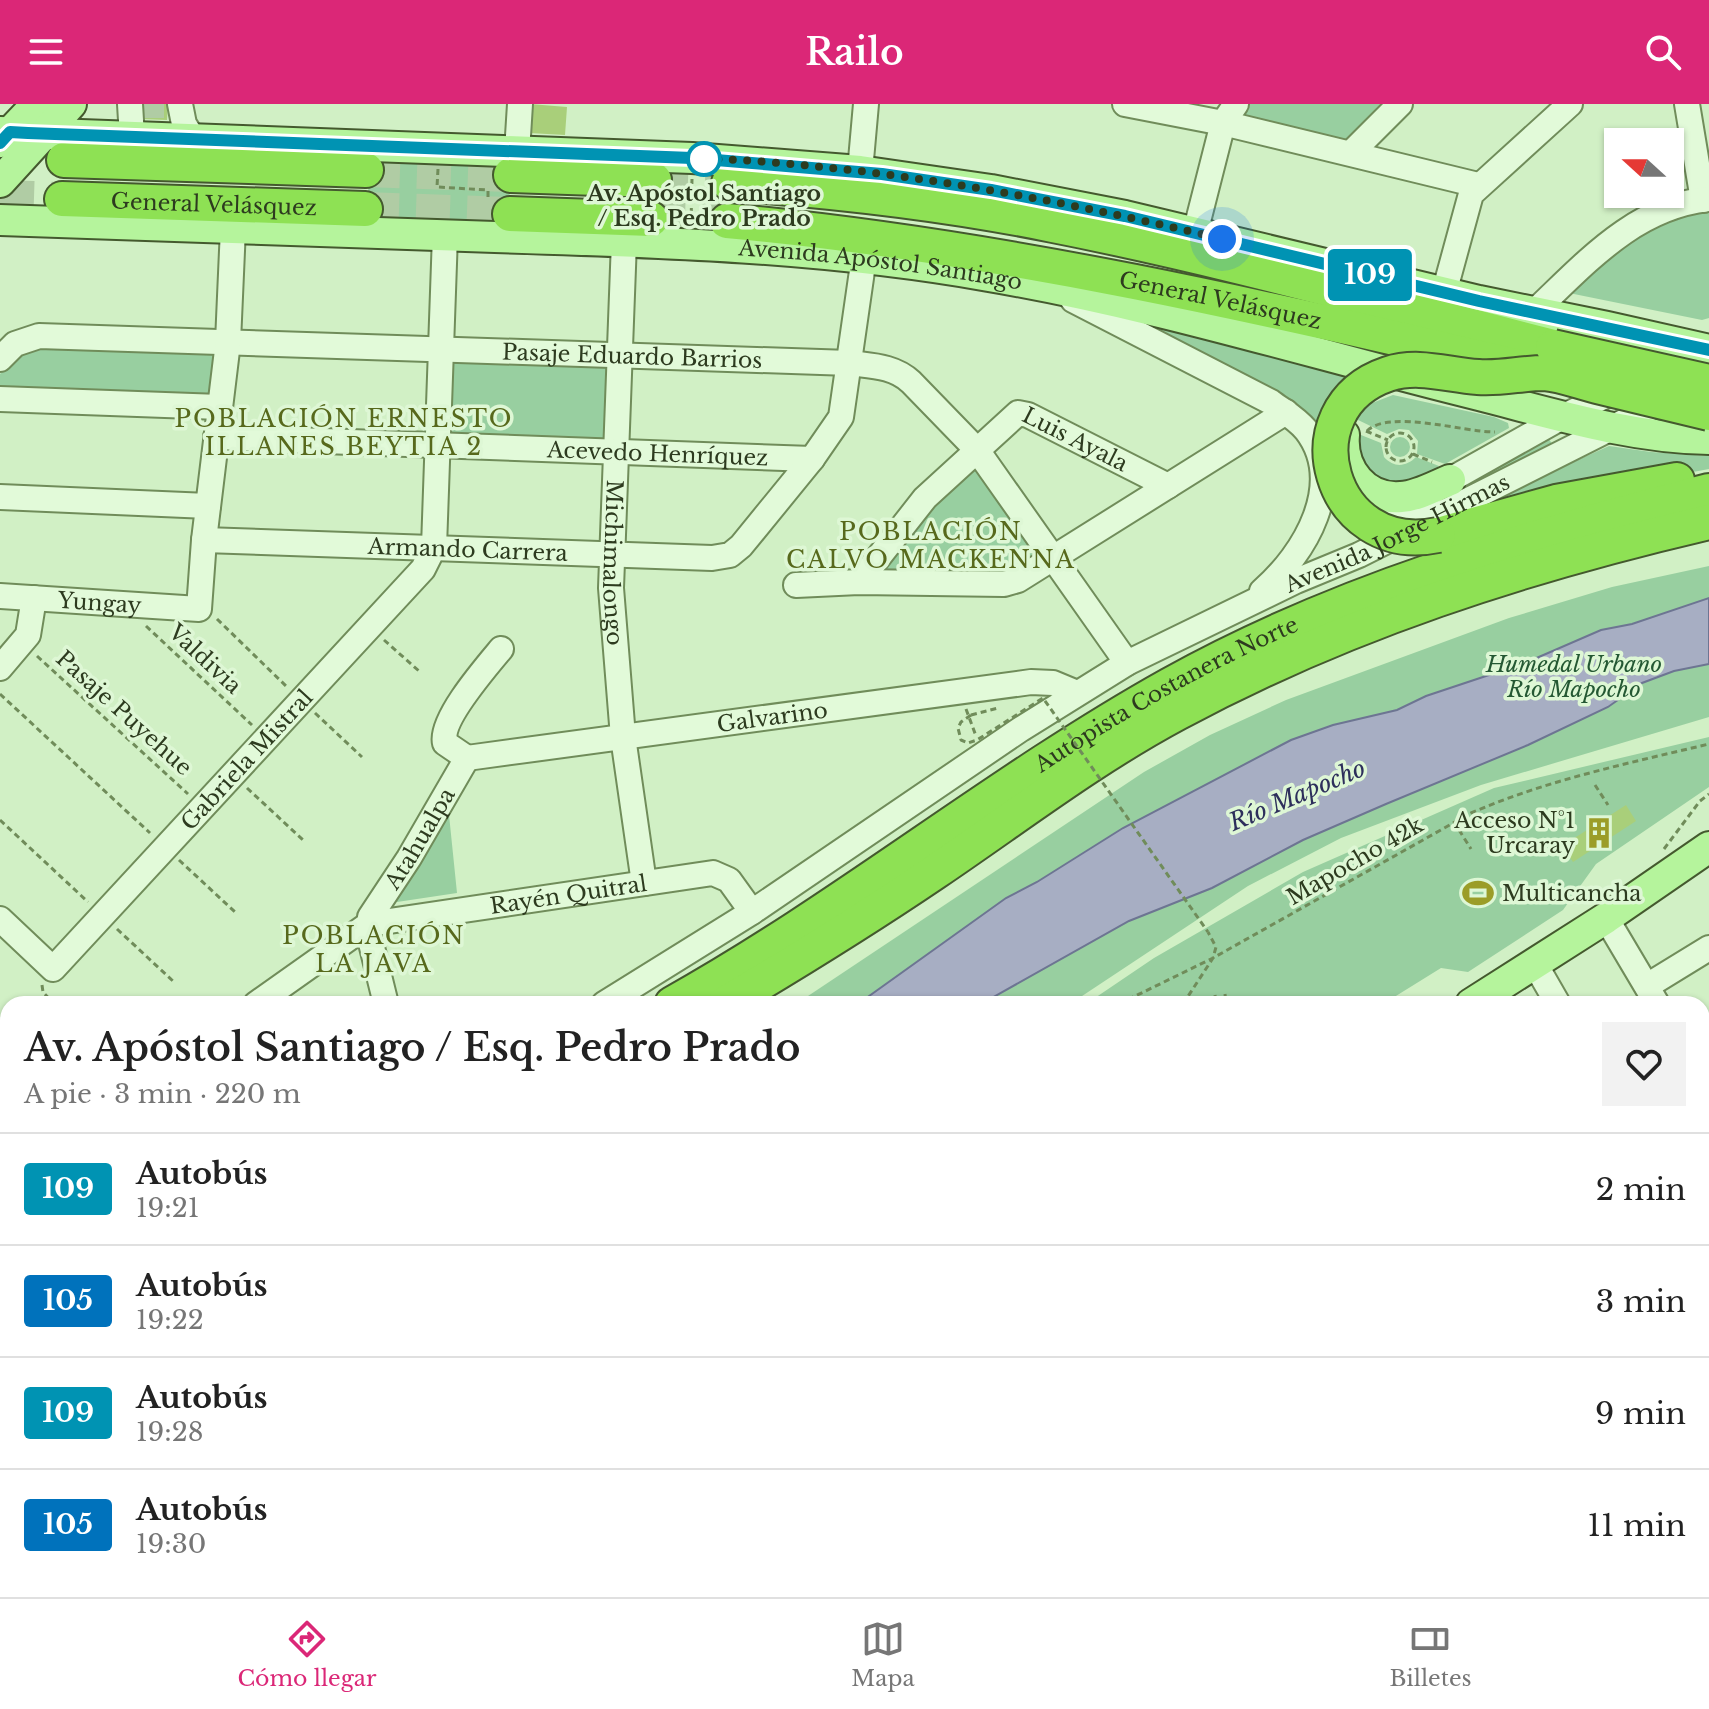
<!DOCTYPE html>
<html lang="es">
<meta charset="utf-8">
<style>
body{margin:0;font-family:"Libre Baskerville",serif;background:#f2f2f2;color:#222;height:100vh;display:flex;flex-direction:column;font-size:30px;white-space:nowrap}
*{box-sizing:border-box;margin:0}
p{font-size:26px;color:#767676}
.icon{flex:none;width:44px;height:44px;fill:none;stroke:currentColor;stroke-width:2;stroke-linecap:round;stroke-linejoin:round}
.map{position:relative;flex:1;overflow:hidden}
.panel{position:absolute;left:0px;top:892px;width:1710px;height:602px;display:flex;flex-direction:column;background:#fff;border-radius:24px 24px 0 0;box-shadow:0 2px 6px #0004}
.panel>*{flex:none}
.badge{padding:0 16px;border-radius:6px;font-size:28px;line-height:52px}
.needle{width:52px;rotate:291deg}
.controls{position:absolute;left:1604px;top:24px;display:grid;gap:16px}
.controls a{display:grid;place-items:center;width:80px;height:80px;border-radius:0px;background:#fff;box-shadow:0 2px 6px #0004;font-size:40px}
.you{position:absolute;width:40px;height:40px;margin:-20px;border:6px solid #fff;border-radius:50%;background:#1a73e8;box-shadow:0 0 0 12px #1a73e833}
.map>.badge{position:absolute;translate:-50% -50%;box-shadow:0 0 0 4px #fff}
.round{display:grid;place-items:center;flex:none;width:84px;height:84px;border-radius:0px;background:#f2f2f2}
.headline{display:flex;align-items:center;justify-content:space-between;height:136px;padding:0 24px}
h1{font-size:38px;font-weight:600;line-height:60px}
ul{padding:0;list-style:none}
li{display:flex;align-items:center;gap:24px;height:112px;padding:0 24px;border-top:2px solid #e0e0e0}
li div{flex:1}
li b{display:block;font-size:30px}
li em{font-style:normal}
li .badge{min-width:88px;font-weight:700;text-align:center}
header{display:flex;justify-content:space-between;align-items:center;height:104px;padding:0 24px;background:#db2777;color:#fff;font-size:36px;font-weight:600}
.dock{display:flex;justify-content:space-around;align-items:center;height:112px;border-top:2px solid #e0e0e0;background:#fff;font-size:22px;color:#767676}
.dock a{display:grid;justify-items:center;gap:4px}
.dock .current{color:#db2777}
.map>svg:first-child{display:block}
.green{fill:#98cfa0}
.water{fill:#a7aec3;stroke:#6d7592;stroke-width:2}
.building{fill:#a9cf7a}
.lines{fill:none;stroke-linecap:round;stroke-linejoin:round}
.minor-tunnel{stroke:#b0cca4;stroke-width:24;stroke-dasharray:24 12;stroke-linecap:butt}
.highway-tunnel{stroke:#b0cca4;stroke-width:34;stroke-dasharray:34 17;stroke-linecap:butt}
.minor-casing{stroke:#708c5a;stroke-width:28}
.major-casing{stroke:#44592e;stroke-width:34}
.highway-casing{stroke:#44592e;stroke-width:38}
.path{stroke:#708c5a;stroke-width:3;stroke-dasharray:6 4;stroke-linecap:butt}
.minor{stroke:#e2fad9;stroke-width:24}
.major{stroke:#b5f49c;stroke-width:30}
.highway{stroke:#8ee154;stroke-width:34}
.highway-bridge-casing{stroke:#44592e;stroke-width:38;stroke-linecap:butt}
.path-bridge{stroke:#708c5a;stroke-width:3;stroke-dasharray:6 4;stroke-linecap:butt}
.highway-bridge{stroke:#8ee154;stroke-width:34}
.line-casing{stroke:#fff;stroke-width:18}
.line{stroke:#0093b3;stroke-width:12}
.walk{stroke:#2d3b1f;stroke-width:8;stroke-dasharray:0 14.4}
.stop-dot{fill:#fff;stroke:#0093b3;stroke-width:4}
.labels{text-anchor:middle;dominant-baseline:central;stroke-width:7;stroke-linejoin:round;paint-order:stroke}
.stop-label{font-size:22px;font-weight:bold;fill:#2d3b1f;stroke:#def7d5}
.street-label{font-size:22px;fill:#2d3b1f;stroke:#def7d5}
.park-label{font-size:22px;font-style:italic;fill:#245833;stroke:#def7d5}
.poi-label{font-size:22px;fill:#2d3b1f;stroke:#def7d5;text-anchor:end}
.neighbourhood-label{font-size:24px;letter-spacing:2px;fill:#57691c;stroke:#def7d5}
.water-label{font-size:24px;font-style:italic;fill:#2d2f5b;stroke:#def7d5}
</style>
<header><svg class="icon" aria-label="menu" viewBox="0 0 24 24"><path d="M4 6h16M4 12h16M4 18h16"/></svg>Railo<svg class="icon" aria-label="search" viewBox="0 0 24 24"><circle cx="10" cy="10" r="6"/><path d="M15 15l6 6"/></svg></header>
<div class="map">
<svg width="1709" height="1493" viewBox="0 0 1709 1493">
<rect width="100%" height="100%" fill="#d1f0c5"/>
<!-- green -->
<path class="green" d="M 1247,0 L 1388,0 L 1350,38 L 1242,14 L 1243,5 Z
M 370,48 L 510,52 L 509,121 L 367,113 Z
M 1709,104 L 1709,214 L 1702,216 L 1569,189 L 1596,160 L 1655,118 Z
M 1116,208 L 1352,272 L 1333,292 L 1315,320 L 1305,307 L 1274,287 Z
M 42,244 L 215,246 L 209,294 L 0,284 L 0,270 L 22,248 Z
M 448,258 L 611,261 L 606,340 L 445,331 Z
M 1393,291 L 1494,313 L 1508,319 L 1509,324 L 1445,360 L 1417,350 L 1418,337 L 1409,326 L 1399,325 L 1387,330 L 1356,315 L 1367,301 Z
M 1351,327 L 1381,339 L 1384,353 C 1394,364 1406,363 1416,353 L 1439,362 L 1434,366 L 1436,371 L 1414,381 L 1367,375 Z
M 1546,331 L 1553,341 L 1481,382 L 1474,372 Z
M1390 343a10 10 0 1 1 20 0a10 10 0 1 1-20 0Z
M 1609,342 L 1651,348 L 1709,352 L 1709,365 L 1474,409 L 1473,403 Z
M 976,359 L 1043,453 L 1014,473 L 884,466 L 884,457 L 921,407 Z
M 1709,462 L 1709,613 L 1481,681 L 1341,734 L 1248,782 L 1070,900 L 796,900 L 1144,668 L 1210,631 L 1286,596 L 1509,514 L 1612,483 Z
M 1709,633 L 1709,683 L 1596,760 L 1563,806 L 1468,868 L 1441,864 L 1383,900 L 1086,900 L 1154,854 L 1303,768 L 1494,684 Z
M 448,701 L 457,789 L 397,798 L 389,794 Z
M 8,1348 L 8,1486 L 36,1486 L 22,1493 L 0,1493 L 0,1352 Z
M 71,1486 L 217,1486 L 204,1493 L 55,1493 Z"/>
<!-- water -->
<path class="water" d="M 1709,494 L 1709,560 L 1674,567 L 1642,579 L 1608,603 L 1528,641 L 1386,700 L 1303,736 L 1212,784 L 1129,817 L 981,900 L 858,900 L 1006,794 L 1037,778 L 1123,724 L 1291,636 L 1333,621 L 1397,606 L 1426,592 L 1525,559 L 1601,526 L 1632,520 Z
M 8,1391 L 8,1457 L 0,1461 L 0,1394 Z"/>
<!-- building -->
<path class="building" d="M 140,0 L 168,0 L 167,16 L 140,15 Z
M 530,0 L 567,3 L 565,31 L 529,29 Z
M 1626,701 L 1636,717 L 1573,758 L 1562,742 Z"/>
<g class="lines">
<!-- minor-tunnel -->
<path class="minor-tunnel" d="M 140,2 L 168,2"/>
<!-- highway-tunnel -->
<path class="highway-tunnel" d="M 366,66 L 511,71
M 654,76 L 729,79
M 0,93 L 62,95
M 365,105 L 510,110
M 651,115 L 727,117"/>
<defs>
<g id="minor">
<path d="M 130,0 L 132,33"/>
<path d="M 180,0 L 184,20 L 194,36"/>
<path d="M 1125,0 L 1223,19 L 1478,81"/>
<path d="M 1687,0 L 1703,96"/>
<path d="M 517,48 L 520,0"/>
<path d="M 1351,49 L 1400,0"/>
<path d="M 860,67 L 866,0"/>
<path d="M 1195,129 L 1223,19 L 1236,0"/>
<path id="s1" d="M 624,137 L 611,484 L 623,633 L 644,779"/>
<path d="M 1444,189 L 1471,90 L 1570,0"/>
<path d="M 1073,196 L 1271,298 C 1283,307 1296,314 1306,326 C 1347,379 1305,450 1262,487"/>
<path d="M 1534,208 C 1586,159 1634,103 1709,95"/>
<path id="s2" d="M 0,255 L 15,240 L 39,232 L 850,259 C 872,262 894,262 911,278 L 977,346 L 1127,559"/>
<path d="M 0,295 L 220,303"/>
<path id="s3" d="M 216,333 L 812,355"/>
<path d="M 0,393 L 208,402"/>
<path d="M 1371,429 L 1450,376 L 1564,312 L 1622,284"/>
<path id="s4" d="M 204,436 L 712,454 L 730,451 L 741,442 L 812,355 L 841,313 L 864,153"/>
<path id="s5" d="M 859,478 L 925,394 L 1018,309 L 1028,311 L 1168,382"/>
<path d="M 796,481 L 859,478 L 1004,480 L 1018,476 L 1286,308"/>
<path id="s6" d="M 0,492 L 199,505 L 204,436 L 228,238 L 233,124"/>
<path d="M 0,564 L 28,531 L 34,494"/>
<path id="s7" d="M 467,654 L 1031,578 L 1053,579 L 1077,589"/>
<path d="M 467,654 L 445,639 C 439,617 486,563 501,545"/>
<path d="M 1606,814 L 1657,900"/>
<path id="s8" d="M 0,815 L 53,865 L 423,465 L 434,443 L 445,131"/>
<path d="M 1535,860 L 1558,900"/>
<path d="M 1647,882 L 1709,844"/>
<path id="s9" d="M 256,900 L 369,820 L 713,769 L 729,776 L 752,808"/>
<path id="s10" d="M 386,900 L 369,831 L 370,813 L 409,754 L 467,654"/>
<path id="s11" d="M 604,900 L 752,808 L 1021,625 L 1127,559 L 1296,477 L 1359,451 L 1667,296"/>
<path d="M 1702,960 L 1709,959"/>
<path d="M 1702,988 L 1708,1044"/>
<path d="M 0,996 L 8,995"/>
<path d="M 0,1143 L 8,1143"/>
<path d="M 1702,1186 L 1709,1186"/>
<path d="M 0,1230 L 8,1225"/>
<path d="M 1702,1342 L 1704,1350"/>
<path d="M 1702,1445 L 1709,1446"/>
<path d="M 497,1486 L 520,1493"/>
<path d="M 920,1486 L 943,1493"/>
<path d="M 1538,1486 L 1544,1493"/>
<path d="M 465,1493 L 466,1486"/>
<path d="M 1095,1493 L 1098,1486"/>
<path d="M 1252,1493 L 1256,1486"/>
<path d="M 1442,1493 L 1447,1486"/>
<path d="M 1561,1493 L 1571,1486"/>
<path d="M 1664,1493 L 1666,1486"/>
</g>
<g id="major">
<path d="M 0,28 L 692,54 L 860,67 L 991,86 L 1125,112 L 1479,197 L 1607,223 L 1709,246"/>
<path d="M 1,38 L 37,0"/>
<path d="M 0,78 L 71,0"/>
<path id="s12" d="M 0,116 C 165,122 330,127 495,133 C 661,138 826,143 989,172 C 1155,200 1316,251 1479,291 C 1554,310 1631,334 1709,335"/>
<path d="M 1344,331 C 1341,365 1365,396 1401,393 C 1418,392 1435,382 1450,376"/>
<path d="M 1471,900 L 1606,814 L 1709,743"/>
<path d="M 255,1493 L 268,1486"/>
</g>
<g id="highway">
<path d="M 64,56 L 366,66"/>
<path d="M 511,71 L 654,76"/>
<path d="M 729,79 C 838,87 946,99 1053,121 C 1221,154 1387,201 1553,243"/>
<path id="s13" d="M 62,95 L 365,105"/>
<path d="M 510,110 L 651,115"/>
<path id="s14" d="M 727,117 C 1001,142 1268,204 1536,267"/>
<path d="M 1438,431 L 1556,398 L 1677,376"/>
<path id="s15" d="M 672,900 C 844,804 998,677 1170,581 C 1343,485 1519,436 1709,387"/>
<path d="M 725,900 C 796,858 867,814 935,768 C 1015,714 1091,655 1177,609 C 1344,519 1524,461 1709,418"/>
<path d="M 0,1279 L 8,1275"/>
<path d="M 0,1312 L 8,1308"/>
</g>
</defs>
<!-- minor casing -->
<use href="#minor" class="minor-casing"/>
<!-- major casing -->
<use href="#major" class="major-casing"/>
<!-- highway casing -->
<use href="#highway" class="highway-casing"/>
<!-- path -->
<path class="path" d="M 438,65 L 437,83 L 488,86 L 488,97
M 691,120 L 692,75
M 1366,327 L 1388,336
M 1367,327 C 1389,305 1463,328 1495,328
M1386 343a14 14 0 1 1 28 0a14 14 0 1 1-28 0Z
M 1413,350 L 1432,358
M 217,515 L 286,582
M 146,522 L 252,621
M 384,536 L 419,567
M 37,552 L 188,690
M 0,590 L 150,729
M 966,605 L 976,632
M 315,609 L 362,653
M 971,611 L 998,604
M 1595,681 L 1608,701
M 247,684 L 303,736
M 0,716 L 88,798
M 1459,726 L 1471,745
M 1664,745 L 1700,697 L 1709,690
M 179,756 L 235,808
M 117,825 L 174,878
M 42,881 L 43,888 L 54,900
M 1225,890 L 1226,900
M 1215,891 L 1216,900
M 1205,893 L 1206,900
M 1119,900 L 1213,854 L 1471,709 C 1547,676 1629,659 1709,640
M 1183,900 L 1213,854 L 1216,843 L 1208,828
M 71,1493 L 86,1486
M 140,1493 L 151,1486"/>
<!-- minor -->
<use href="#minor" class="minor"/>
<!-- major -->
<use href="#major" class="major"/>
<!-- highway -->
<use href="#highway" class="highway"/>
<defs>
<path id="highway-bridge" d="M 1553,243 L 1709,278
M 1438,431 C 1329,454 1287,304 1388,270 C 1419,260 1447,271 1478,273 C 1500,275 1522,269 1544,269 C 1561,270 1580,278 1597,282 C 1634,291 1672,300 1709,309"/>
</defs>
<!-- highway-bridge casing -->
<use href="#highway-bridge" class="highway-bridge-casing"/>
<!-- path-bridge -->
<path class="path-bridge" d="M 971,611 L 961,618 L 958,624 L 961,636 L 968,639 L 977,636 L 1043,594 L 1208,828"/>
<!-- highway-bridge -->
<use href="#highway-bridge" class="highway-bridge"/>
</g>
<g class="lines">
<defs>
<path id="line" d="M 0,39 L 10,28 L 28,29 L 692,54 L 882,70 L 991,86 L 1125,112 L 1479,197 L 1709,246"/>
</defs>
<!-- line casing -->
<use href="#line" class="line-casing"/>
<!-- line -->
<use href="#line" class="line"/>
<!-- walk -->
<path class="walk" d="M 704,55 C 747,55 790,60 832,64 C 964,78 1094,104 1222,135"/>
</g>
<!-- icons -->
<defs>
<symbol id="building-bare" viewBox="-9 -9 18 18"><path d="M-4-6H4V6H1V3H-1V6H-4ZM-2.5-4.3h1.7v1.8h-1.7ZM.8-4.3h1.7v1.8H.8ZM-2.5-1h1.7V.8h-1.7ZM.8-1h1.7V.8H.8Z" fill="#9b9d28" stroke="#def7d5" stroke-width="2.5" paint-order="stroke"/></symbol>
<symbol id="stadium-bare" viewBox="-9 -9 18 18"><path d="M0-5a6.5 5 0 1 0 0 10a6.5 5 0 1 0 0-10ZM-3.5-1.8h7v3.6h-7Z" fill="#9b9d28" stroke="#def7d5" stroke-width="2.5" paint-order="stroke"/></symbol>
</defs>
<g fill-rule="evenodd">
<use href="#building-bare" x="1577" y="707" width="44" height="44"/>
<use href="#stadium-bare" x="1456" y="767" width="44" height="44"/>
</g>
<!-- markers -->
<circle class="stop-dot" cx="704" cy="55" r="16"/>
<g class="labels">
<!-- stop labels -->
<g class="stop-label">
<text x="704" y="89">Av. Apóstol Santiago<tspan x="704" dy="25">/ Esq. Pedro Prado</tspan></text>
</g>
<!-- street labels -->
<g class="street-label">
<text stroke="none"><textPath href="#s13" startOffset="152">General Velásquez</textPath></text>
<text stroke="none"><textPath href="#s12" startOffset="882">Avenida Apóstol Santiago</textPath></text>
<text stroke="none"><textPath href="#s14" startOffset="500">General Velásquez</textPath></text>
<text stroke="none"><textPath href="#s2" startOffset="640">Pasaje Eduardo Barrios</textPath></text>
<text stroke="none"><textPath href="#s5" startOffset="296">Luis Ayala</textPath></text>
<text stroke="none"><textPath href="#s3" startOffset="442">Acevedo Henríquez</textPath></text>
<text stroke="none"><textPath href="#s11" startOffset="924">Avenida Jorge Hirmas</textPath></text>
<text stroke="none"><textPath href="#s4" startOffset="264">Armando Carrera</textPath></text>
<text stroke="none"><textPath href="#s1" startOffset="322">Michimalongo</textPath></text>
<text stroke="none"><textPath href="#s6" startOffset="100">Yungay</textPath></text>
<text transform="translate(205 555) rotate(43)">Valdivia</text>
<text stroke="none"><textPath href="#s15" startOffset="584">Autopista Costanera Norte</textPath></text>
<text transform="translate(124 609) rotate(42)">Pasaje Puyehue</text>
<text stroke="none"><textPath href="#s7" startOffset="308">Galvarino</textPath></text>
<text stroke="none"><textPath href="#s8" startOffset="358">Gabriela Mistral</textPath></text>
<text stroke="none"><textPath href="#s10" startOffset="182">Atahualpa</textPath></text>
<text transform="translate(1355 757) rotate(-30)">Mapocho 42k</text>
<text stroke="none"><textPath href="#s9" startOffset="340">Rayén Quitral</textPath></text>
</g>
<!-- park labels -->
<g class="park-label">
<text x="1574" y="560">Humedal Urbano<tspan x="1574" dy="25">Río Mapocho</tspan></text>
</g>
<!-- poi labels -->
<g class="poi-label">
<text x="1575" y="716">Acceso N°1<tspan x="1575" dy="25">Urcaray</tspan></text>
<text x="1502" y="789" text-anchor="start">Multicancha</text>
</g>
<!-- neighbourhood labels -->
<g class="neighbourhood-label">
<text x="344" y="314">POBLACIÓN ERNESTO<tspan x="344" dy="28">ILLANES BEYTIA 2</tspan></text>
<text x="931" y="427">POBLACIÓN<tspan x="931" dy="28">CALVO MACKENNA</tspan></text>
<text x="374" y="831">POBLACIÓN<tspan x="374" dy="28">LA JAVA</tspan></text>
</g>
<!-- water labels -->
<g class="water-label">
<text transform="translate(1297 691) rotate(-23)">Río Mapocho</text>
</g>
</g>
</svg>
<div class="controls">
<a><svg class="needle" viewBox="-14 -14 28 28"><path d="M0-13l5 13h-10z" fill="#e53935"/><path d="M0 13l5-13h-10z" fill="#767676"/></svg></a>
</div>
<div class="you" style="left:1222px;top:135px"></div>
<b class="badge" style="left:1370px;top:171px;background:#0093b3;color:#fff">109</b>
<section class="panel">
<div class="headline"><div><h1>Av. Apóstol Santiago / Esq. Pedro Prado</h1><p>A pie · 3 min · 220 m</p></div><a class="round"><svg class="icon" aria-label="heart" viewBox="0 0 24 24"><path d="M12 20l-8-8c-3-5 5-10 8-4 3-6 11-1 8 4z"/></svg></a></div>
<ul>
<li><span class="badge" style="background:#0093b3;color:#fff">109</span><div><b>Autobús</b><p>19:21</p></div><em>2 min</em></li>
<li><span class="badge" style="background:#0072bc;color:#fff">105</span><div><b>Autobús</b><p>19:22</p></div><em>3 min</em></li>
<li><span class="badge" style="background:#0093b3;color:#fff">109</span><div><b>Autobús</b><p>19:28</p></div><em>9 min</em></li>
<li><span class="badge" style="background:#0072bc;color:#fff">105</span><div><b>Autobús</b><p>19:30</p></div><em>11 min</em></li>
</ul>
</section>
</div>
<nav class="dock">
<a class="current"><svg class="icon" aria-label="directions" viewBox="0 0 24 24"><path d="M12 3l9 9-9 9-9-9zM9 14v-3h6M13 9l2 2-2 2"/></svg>Cómo llegar</a>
<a><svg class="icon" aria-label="map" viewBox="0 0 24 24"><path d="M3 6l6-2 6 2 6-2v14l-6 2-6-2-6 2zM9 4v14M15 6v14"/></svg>Mapa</a>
<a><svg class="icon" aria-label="tickets" viewBox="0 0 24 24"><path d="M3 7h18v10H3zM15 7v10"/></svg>Billetes</a>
</nav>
